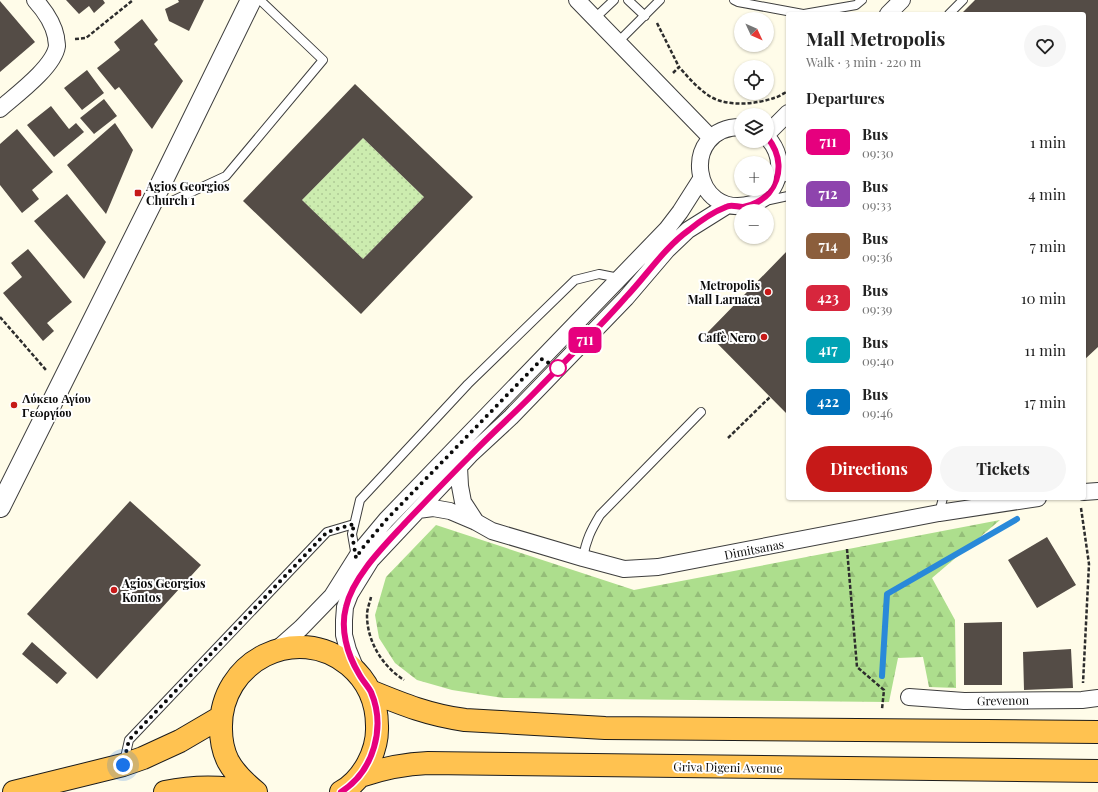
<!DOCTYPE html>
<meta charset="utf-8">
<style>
body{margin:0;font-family:"Playfair Display",serif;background:#f6f6f6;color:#222;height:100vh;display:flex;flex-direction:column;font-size:15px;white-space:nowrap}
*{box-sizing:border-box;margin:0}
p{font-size:13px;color:#767676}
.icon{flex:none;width:22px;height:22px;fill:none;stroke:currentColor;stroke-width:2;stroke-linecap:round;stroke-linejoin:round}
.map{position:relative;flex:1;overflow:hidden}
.drawer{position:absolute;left:786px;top:12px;width:300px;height:488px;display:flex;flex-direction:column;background:#fff;border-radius:4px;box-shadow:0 1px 3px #0004}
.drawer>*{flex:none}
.badge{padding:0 8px;border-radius:6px;font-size:14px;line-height:26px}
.needle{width:26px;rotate:134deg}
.tools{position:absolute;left:734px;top:12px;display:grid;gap:8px}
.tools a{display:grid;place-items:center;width:40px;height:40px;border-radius:50%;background:#fff;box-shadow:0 1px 3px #0004;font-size:20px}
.you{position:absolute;width:20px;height:20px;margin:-10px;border:3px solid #fff;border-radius:50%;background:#1a73e8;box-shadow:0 0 0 6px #1a73e833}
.map>.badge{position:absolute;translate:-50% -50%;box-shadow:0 0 0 2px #fff}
h2{padding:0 20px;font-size:15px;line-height:36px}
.round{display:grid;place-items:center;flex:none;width:42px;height:42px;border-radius:21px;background:#f6f6f6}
.head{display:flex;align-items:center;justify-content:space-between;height:68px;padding:0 20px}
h1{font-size:19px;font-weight:700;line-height:30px}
.button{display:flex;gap:8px;margin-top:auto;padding:8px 20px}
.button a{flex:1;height:46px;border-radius:24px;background:#c61918;color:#fff;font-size:16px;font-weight:700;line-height:46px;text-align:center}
.button a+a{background:#f6f6f6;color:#222}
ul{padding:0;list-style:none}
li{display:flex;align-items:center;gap:12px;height:52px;padding:0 20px}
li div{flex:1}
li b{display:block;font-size:15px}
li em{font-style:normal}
li .badge{min-width:44px;font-weight:700;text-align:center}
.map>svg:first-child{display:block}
.forest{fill:url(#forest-firs)}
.park{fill:url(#park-dots)}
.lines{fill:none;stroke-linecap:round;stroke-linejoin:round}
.stream{stroke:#2989d9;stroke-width:6}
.building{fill:#544c46;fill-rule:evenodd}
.service-casing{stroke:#3e3e3e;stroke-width:10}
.minor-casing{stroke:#3e3e3e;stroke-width:18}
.tertiary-casing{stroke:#3e3e3e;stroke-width:22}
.trunk-casing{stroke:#1c1c1c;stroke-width:24}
.path{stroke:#2d2d2d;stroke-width:2.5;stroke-dasharray:4 2;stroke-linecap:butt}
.service{stroke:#fff;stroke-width:8}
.minor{stroke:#fff;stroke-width:16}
.tertiary{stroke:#fff;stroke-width:20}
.trunk{stroke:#ffc250;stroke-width:22}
.line-casing{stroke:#fff;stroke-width:9}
.line{stroke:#e6007e;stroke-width:6}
.walk{stroke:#0b0b0b;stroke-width:4;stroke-dasharray:0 7.2}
.poi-dot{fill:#c61918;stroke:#fff;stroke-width:1.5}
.stop-dot{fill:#fff;stroke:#e6007e;stroke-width:2}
.labels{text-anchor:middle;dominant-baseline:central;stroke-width:4;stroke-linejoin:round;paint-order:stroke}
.poi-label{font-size:12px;font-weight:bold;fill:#0b0b0b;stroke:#fff;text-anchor:start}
.street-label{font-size:12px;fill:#0b0b0b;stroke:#fff}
</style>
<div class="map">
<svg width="1098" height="792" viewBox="0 0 1098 792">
<defs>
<pattern id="forest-firs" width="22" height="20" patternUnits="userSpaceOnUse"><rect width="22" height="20" fill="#adde8d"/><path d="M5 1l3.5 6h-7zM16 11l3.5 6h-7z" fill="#94bd78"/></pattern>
<pattern id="park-dots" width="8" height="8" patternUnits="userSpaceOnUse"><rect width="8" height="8" fill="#ccecaf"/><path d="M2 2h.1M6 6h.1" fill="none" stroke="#aec995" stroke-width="1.8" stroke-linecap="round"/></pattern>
</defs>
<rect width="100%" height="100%" fill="#fffce9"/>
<!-- forest -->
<path class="forest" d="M 1000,520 L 932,578 L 955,620 L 956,688 L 929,687 L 923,657 L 898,658 L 889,702 L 503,698 L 452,690 L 417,680 L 395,663 L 379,638 L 375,615 L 386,577 L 436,525 L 634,590 Z"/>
<!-- park -->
<path class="park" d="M 363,138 L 424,197 L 363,259 L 302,200 Z"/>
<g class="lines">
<!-- stream -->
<path class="stream" d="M 882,676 L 887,594 L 1017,519"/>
</g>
<!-- building -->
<path class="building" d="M 66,0 L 103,0 L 105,3 L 94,13 L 89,6 L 79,14 Z
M 178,0 L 204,0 L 189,31 L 169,21 L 165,9 L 179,2 Z
M 975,0 L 1098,0 L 1098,347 L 1084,360 L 1084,14 L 961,14 Z
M 0,1 L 35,42 L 0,72 Z
M 142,19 L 158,40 L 154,44 L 183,81 L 152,129 L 119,87 L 115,90 L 97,68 L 120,50 L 114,42 Z
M 87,70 L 104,93 L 82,110 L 64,88 Z
M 355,84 L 473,197 L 361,314 L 243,201 ZM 363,138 L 424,197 L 363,259 L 302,200 Z
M 104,99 L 117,116 L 94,134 L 80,118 Z
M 51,106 L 69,129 L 76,123 L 84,132 L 54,157 L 27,125 Z
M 115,123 L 133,150 L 106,214 L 67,165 Z
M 17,129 L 53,172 L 32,190 L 39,199 L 22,213 L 0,185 L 0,144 Z
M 67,194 L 106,242 L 84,279 L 34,221 Z
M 28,249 L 72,302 L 47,323 L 54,331 L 43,341 L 3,293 L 22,277 L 11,263 Z
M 788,250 L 788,415 L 707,333 Z
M 130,501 L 201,565 L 97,679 L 27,614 Z
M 1047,537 L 1076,585 L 1037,608 L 1008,560 Z
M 1002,622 L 1002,685 L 964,685 L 964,623 Z
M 32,642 L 67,673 L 57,684 L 22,654 Z
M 1071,649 L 1073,688 L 1024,690 L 1023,652 Z"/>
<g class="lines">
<defs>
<path id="service" d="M 628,0 L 645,16
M 734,0 L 738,2 L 803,14
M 804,14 L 856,5 L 862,0
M 949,14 L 963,0
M 595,18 L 614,0
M 618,42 L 660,0
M 779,173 L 788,178
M 172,201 L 226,176 L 323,60 L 260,0
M 765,201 L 788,196
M 939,513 L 943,498
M 356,557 L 352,534 L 360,500 L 468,384 L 575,280 L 599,274 L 619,278
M 583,558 C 586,540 591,530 600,515 L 701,412
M 124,762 L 129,740 L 327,532 L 354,524"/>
<path id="minor" d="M 577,0 L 711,138
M 888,14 L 902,0
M 0,109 C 16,95 54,67 57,46 C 57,43 56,40 56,37 C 53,22 45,11 35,0
M 741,127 C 679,127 691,221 752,204 C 764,201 773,191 777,179 C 782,164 778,149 767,137
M 767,134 L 788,113
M 459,467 L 460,486 L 463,502 L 476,522
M 1084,492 L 1098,491
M 418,510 L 433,508 L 450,511 L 476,522 L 492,531 L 583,558 L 624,569 L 658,567 L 939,513 L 1038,498
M 275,651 L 301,628 L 332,596 L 361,550 L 386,520 L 667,229 L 680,212 L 701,179
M 357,672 L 348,650 L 344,635 L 344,620 L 345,607 L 350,594 L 371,560 L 470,455 L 511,417 L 626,298 L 667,250 L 688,230 L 728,205
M 909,697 L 964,701 L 1082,700 L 1098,698"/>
<path id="tertiary" d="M 0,507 L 159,188 L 251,0"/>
<path id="trunk" d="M 370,691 C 404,705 429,715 465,720 L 605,728 L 1098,732
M 360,776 C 384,768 403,764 428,763 L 1098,771
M 14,792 L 123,765 L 143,758 L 180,741 L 221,717
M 165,792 C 193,786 223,786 251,792
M 256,792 C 245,783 235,774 228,761 C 223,751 221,739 221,729 C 219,661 297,622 349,665 C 368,681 377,702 377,726 C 378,751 363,780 341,792"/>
</defs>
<!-- service casing -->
<use href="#service" class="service-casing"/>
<!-- minor casing -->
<use href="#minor" class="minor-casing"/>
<!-- tertiary casing -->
<use href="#tertiary" class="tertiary-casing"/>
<!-- trunk casing -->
<use href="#trunk" class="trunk-casing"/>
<!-- path -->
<path class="path" d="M 657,23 L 679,67
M 75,39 L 86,38 L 133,0
M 673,73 L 679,67 C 689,78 698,89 711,97 C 729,107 756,104 774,98 C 779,97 784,93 788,91
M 0,317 L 46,370
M 728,438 L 770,397
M 1081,508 L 1089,564 L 1083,683
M 847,549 L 857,667 L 884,690 L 882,709
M 371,597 C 370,602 367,609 367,615 C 367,641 382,666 404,680"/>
<!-- service -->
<use href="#service" class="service"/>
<!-- minor -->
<use href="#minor" class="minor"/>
<!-- tertiary -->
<use href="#tertiary" class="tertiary"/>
<!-- trunk -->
<use href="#trunk" class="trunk"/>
</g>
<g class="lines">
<defs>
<path id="line" d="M 341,792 C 374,771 386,727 371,692 C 368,686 362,680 359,674 C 347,654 340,629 346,607 C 353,576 385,545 406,522 C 427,500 448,478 470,456 C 492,433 516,412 538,389 C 568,358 598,329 626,297 C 647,275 664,248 689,230 C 700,221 713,212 726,207 C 731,204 737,207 743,207 C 752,206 763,200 769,193 C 783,175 781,154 767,137"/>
</defs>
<!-- line casing -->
<use href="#line" class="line-casing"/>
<!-- line -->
<use href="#line" class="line"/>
<!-- walk -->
<path class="walk" d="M 123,765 L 129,740 L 327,532 L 354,524 L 352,534 L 356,558 L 361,550 L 386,520 L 542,359 L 558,368"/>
</g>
<!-- markers -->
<g class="poi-dot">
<rect x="134" y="189" width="8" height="8" rx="2"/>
<circle cx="768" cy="292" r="4"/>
<circle cx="764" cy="337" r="4"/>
<circle cx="14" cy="405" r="4"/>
<circle cx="114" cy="590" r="4"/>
</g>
<circle class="stop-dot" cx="558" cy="368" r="8"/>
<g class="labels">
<!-- poi labels -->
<g class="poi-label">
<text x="146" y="186">Agios Georgios<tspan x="146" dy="14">Church 1</tspan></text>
<text x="760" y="285" text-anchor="end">Metropolis<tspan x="760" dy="14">Mall Larnaca</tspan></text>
<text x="756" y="337" text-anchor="end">Caffè Nero</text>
<text x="22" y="398">Λύκειο Αγίου<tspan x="22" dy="14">Γεωργίου</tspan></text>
<text x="122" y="583">Agios Georgios<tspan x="122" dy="14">Kontos</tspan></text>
</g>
<!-- street labels -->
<g class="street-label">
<text transform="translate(754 549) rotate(-11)">Dimitsanas</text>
<text transform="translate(1003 700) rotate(-1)">Grevenon</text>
<text transform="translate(728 767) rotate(1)">Griva Digeni Avenue</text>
</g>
</g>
</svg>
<div class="tools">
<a><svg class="needle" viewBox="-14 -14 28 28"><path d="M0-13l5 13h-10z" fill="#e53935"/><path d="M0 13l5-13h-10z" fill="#767676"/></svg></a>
<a><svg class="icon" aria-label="locate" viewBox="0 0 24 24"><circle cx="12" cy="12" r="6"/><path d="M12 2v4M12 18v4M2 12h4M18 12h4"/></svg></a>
<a><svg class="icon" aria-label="layers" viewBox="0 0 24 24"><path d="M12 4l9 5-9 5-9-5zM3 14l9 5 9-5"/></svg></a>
<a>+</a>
<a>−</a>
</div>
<div class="you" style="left:123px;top:765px"></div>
<b class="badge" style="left:585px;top:340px;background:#e6007e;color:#fff">711</b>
<section class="drawer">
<div class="head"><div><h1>Mall Metropolis</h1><p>Walk · 3 min · 220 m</p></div><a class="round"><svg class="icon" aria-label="heart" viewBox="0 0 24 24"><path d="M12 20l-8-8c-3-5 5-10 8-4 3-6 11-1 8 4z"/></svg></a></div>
<h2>Departures</h2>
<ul>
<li><span class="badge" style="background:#e6007e;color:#fff">711</span><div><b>Bus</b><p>09:30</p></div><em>1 min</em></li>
<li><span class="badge" style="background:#8e44ad;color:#fff">712</span><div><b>Bus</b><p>09:33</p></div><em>4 min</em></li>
<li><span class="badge" style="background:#8b5e3c;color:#fff">714</span><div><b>Bus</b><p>09:36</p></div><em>7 min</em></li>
<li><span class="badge" style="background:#d7263d;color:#fff">423</span><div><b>Bus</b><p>09:39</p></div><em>10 min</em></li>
<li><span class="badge" style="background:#00a3b4;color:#fff">417</span><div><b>Bus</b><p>09:40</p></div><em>11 min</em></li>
<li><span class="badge" style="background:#0072bc;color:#fff">422</span><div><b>Bus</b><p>09:46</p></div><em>17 min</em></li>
</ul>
<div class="button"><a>Directions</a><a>Tickets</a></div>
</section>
</div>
